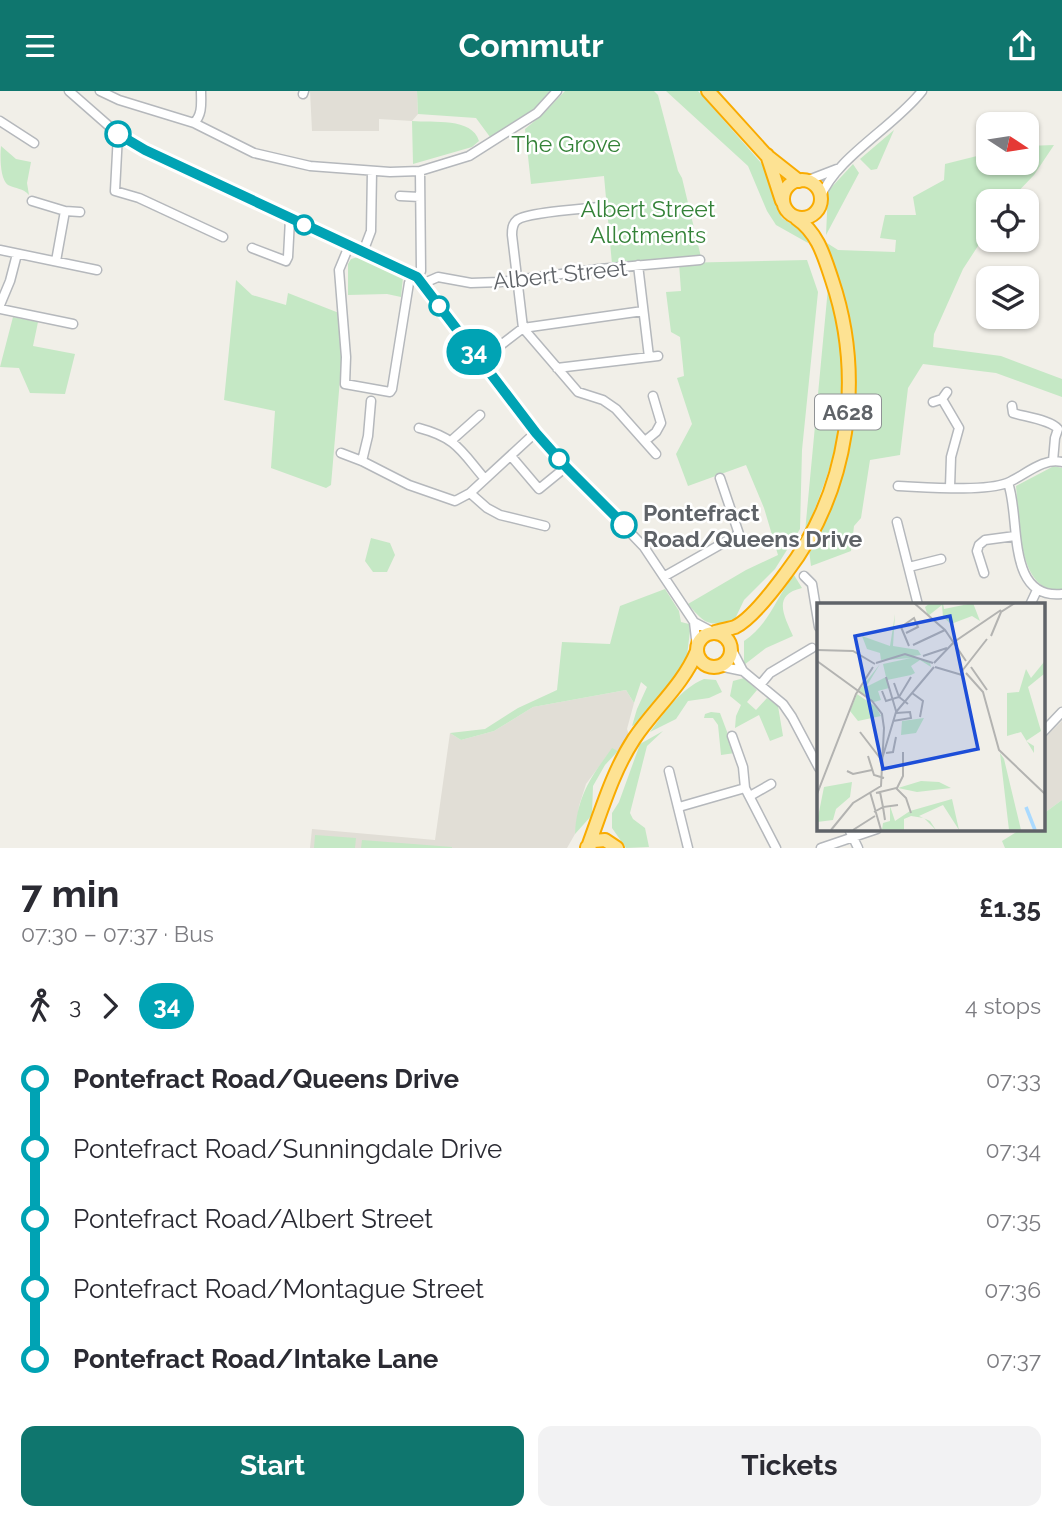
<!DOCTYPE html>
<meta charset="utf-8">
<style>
body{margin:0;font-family:Raleway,sans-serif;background:#f2f2f3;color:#2b2b33;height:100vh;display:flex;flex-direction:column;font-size:26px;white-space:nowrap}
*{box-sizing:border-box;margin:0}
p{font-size:23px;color:#7c7c81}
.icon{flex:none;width:38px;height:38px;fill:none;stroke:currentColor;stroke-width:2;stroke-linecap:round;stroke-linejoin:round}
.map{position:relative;height:757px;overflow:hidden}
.panel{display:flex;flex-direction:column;background:#fff;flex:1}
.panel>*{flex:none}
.badge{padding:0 14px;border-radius:23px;font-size:24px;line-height:46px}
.needle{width:46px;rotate:102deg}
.fabs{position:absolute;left:976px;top:21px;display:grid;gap:14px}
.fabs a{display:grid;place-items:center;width:63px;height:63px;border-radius:14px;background:#fff;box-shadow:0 2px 5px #0004;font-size:35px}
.map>.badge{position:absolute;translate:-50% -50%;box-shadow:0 0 0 4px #fff}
.legs{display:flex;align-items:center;gap:10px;height:77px;padding:0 21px;font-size:23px}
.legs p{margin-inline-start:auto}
.head{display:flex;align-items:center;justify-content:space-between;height:119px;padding:0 21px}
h1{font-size:38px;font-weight:700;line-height:52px}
.action{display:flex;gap:14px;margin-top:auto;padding:14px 21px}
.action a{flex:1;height:80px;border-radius:14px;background:#0f766e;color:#fff;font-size:28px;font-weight:700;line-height:80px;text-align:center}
.action a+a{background:#f2f2f3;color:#2b2b33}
ul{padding:0 21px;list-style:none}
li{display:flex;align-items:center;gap:24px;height:70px;font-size:26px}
li i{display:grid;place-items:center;width:10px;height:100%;margin:0 9px;background:currentColor}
li i::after{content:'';width:18px;height:18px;margin:-9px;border:5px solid;border-radius:50%;background:#fff}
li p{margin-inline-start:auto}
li:first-child i{background:linear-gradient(#0000 50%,currentColor 0)}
li:last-child i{background:linear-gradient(currentColor 50%,#0000 0)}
header{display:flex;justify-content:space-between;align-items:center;height:91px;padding:0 21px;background:#0f766e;color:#fff;font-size:32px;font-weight:700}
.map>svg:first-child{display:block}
.education{fill:#e1ded6}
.green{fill:#c5e8c5}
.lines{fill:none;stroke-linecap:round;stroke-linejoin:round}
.minor-casing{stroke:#b5b8bc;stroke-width:11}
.highway-casing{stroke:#f9ab00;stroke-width:16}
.minor{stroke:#fff;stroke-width:8}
.highway{stroke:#fde293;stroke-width:12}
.line-1-casing{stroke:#fff;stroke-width:16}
.line-1{stroke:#00a3b4;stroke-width:10}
.stop-1-dot{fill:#fff;stroke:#00a3b4;stroke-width:3.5}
.labels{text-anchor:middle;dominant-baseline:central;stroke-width:5;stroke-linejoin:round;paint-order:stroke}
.shield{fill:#fff;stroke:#8f9295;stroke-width:2}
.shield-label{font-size:21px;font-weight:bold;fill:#5f6368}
.park-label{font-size:23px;fill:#348238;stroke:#fff}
.street-label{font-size:23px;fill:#5f6368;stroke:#fff}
.stop-label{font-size:23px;font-weight:bold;fill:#5f6368;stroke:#fff;text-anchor:start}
.inset-river{fill:none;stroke:#aadaff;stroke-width:3.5}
.inset-road{fill:none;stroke:#b3b3b1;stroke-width:2}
.view{fill:#1d4ed8;fill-opacity:0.15;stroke:#1d4ed8;stroke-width:3.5}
.inset-edge{fill:none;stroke:#5f6368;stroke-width:3.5}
</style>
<header><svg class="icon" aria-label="menu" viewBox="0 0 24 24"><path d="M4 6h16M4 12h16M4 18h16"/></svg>Commutr<svg class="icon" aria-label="share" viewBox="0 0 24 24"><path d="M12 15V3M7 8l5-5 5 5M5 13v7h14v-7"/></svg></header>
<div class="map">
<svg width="1062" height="757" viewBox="0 0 1062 757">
<rect width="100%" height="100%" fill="#f1efe8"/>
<!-- education -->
<path class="education" d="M 310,0 L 417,0 L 418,23 L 412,30 L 379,28 L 379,40 L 312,40 Z
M 626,599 L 634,612 L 627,638 L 629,644 L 618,660 L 612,658 L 586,693 L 579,715 L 575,743 L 567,757 L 310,757 L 312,738 L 435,749 L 450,642 L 461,649 L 494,640 L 533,616 Z
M 1062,630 L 1062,709 L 1043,723 L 1043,656 L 1045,654 L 1043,648 Z"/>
<!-- green -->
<path class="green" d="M 417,0 L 550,0 L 534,18 L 490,46 L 476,27 L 418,23 Z
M 565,0 L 654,0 L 658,4 L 678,80 L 682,87 L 701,166 L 612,173 L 604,85 L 531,93 L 525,38 L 543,23 Z
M 666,0 L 698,0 L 762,73 L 782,127 L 807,143 L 808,152 L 776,134 L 767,120 L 748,75 Z
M 412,30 C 433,32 472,26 479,50 L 472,56 L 413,73 Z
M 894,39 L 877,78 L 871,79 L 860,68 Z
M 1054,54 L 1034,84 L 1009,110 L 989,110 L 989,138 L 963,178 L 934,243 L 933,256 L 1001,265 L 1062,288 L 1062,306 L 996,282 L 923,273 L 908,297 L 900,364 L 870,369 L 861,427 L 854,435 L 851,460 L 811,475 L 809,459 L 834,403 L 852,339 L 853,276 L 844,211 L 827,152 L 838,159 L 895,161 L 896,149 L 880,147 L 885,124 L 916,124 L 913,106 L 944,89 L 945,73 L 989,62 L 989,72 L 1027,72 L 1027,55 Z
M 1,55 L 16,68 L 31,71 L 27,92 L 29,104 C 23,97 16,98 8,94 C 0,88 0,66 1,55 Z
M 853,73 L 859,82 L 826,144 L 828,100 Z
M 358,166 L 403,186 L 401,206 L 387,203 L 348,204 L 348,173 L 351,168 Z
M 807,169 L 818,201 L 802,359 L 800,438 L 775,478 L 744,509 L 735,528 C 709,537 705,533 688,513 L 746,479 L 778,464 L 764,417 L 746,374 L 688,395 L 676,363 L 692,333 L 677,287 L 684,285 L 680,246 L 671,241 L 666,201 L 681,200 L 679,172 Z
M 236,189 L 252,204 L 286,214 L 288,202 L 339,222 L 342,265 L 331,394 L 326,397 L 271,377 L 275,320 L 224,309 Z
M 828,197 C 832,211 837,225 840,239 C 853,312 834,375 805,441 Z
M 13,226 L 38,231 L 33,255 L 75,263 L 65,303 L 30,302 L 19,277 L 0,276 Z
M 1054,375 L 1062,377 L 1062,498 C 1017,506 1019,423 1016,395 Z
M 371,447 L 390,452 L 395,464 L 387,481 L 373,481 L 365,470 Z
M 794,484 L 802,497 C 771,504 785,526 793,545 L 766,557 L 744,574 L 744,550 C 769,534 776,506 794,484 Z
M 665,498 L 679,520 L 681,531 L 689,533 L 690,540 L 686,573 L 637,633 L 632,635 L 637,618 L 647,596 L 641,591 L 634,612 L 626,599 L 533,616 L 494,640 L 461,649 L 450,642 L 485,638 L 518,617 L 557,599 L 562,551 L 610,553 L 620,515 Z
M 744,587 L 757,599 L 747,611 L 756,619 L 767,607 L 778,615 L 783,645 L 770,650 L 759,624 L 735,637 L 736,625 L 741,614 L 730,605 L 733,590 Z
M 704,588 L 716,589 L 722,601 L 709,607 L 688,610 L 676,628 L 650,641 C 665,621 680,598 704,588 Z
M 711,621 L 720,622 L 735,662 L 721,664 L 718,634 L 713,627 L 704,627 L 705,623 Z
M 663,640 L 647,655 L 630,722 L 633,728 L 645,737 L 649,756 L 626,757 L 612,737 L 612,722 L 619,711 L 640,653 Z
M 612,657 L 618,660 L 605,674 L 593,695 L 592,724 L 575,743 C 577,705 591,686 612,657 Z
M 1062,709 L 1062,757 L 1005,757 L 1002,750 L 1021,738 L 1043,738 L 1043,723 Z
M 315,744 L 356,747 L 355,757 L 314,757 Z
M 362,749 L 452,756 L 452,757 L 361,757 Z"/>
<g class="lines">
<defs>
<path id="minor" d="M 69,0 L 118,43 L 145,59 L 417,186 L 535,342 L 644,456 L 694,531 L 713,541
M 100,0 L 119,9 L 194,32 L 254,62 L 310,75 L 390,81 L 420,80 L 469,65 L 537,22 L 557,0
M 303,3 L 304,0
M 0,30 L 34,52
M 194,32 C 203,23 201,11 201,0
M 118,43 L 115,100 L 139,107 L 223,146
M 806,90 L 837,78
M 400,105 L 420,106
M 820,107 C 836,66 894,36 922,0
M 32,110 L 65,120 L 56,170
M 600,116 C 584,118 528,121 517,129 C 512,133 512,139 512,144 L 523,237 L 578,301 L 603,309 L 616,318 L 656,363
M 65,120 L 80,121
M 349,155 L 339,179 L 346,266 L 345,293 L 390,301 L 392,298 L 409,192 L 414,184
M 252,157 L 286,170 L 288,166 L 290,128
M 0,159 L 97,179
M 363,161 L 371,140 L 372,80
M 638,174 L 649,266
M 417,186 L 421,180 L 420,80
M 422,193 L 438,186 L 471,192 L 500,191 L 599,178 L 700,169
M 0,214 L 10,190 L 17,163
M 0,218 L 73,233
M 480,270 L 523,237 L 643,220
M 557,277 L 658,265
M 942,308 L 959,337 L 951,366 L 950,396
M 933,311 L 942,308 L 947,301
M 1012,315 L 1013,322 C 1026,326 1051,329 1058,338 L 1055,347 L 1053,370
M 419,337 C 457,347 461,360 485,388
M 452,349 L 480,324
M 645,350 L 656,341 L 661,332 L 653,305
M 341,362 L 362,370 L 409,394 L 455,410 L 470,402 L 535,342
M 511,365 L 539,398 L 566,376
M 362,370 L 368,345 L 371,310
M 1008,392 C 1021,426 1005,509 1062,503
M 898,395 C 924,396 984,401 1007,392 C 1024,385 1043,366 1062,371
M 470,402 L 487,417 L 500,424 L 545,435
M 897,431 L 918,514
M 909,476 L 941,468
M 984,482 L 977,460 L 979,454 L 985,449 L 1015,445
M 665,485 L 739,443 L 720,387
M 804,485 L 812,493 L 819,536
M 1030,514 L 1037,499
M 694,531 L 697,556
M 731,557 L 743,580 L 783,613 L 792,626 L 819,677
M 719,575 L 743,580
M 760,594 L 770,582 L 812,557
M 1043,641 L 1062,621
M 732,645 L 743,676 L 745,697 L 776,757
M 669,680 L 688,757
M 750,705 L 771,693
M 679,716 L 745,697
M 849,738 L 858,757
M 821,757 L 877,738"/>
<path id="highway" d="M 708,0 L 766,64 L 799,90
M 767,64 L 782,110
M783 108a19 19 0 1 1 38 0a19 19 0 1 1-38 0Z
M 715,541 C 721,539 729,538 735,536 C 752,528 775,497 786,482 C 849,400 865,287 832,189 C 824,165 818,142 796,127
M697 559a17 17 0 1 1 34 0a17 17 0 1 1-34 0Z
M 589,753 C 602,718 613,680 634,648 C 654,618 683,594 697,560
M 587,756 L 594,750 L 605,749 L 617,757"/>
</defs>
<!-- minor casing -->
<use href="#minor" class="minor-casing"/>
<!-- highway casing -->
<use href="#highway" class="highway-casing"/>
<!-- minor -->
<use href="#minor" class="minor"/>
<!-- highway -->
<use href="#highway" class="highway"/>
</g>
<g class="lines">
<defs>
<path id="line-1" d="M 118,43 L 145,59 L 417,186 L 536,342 L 568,378 L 624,434"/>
</defs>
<!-- line-1 casing -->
<use href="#line-1" class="line-1-casing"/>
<!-- line-1 -->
<use href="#line-1" class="line-1"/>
</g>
<!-- markers -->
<g class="stop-1-dot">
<circle cx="118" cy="43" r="12"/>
<circle cx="304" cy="134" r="9"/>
<circle cx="439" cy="215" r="9"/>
<circle cx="559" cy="368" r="9"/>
<circle cx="624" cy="434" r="12"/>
</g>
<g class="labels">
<!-- shield labels -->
<rect class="shield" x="815" y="303.5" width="66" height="35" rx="5"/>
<g class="shield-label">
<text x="848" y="321">A628</text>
</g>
<!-- park labels -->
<g class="park-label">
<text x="566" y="52">The Grove</text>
<text x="648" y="117">Albert Street<tspan x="648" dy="26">Allotments</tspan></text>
</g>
<!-- street labels -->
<g class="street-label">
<text transform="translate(560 183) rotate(-6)">Albert Street</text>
</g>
<!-- stop labels -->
<g class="stop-label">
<text x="643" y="421">Pontefract<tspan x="643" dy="26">Road/Queens Drive</tspan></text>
</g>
</g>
<!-- overview -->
<g transform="translate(817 512)">
<rect width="228" height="228" fill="#f1efe8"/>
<path d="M 113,0 L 126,0 L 127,6 L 156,0 L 163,18 L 155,13 L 134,21 L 126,14 L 125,2 L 111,13 L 108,4 ZM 78,11 L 76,43 L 101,47 L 104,52 L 64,57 L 63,50 L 50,46 L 45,33 L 73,43 ZM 94,52 L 113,60 L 114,64 L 103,57 L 94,63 L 98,70 L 94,72 L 70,77 L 72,85 L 61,88 L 64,97 L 57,99 L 41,89 L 63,61 L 49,84 L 69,74 L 66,61 L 94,55 L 69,57 ZM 227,59 L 227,71 L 211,84 L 224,128 L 209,138 L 217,143 L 217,150 L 204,129 L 190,133 L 190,90 L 202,89 L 209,66 L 214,75 ZM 40,91 L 59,104 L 64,113 L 41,118 L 33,108 ZM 107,115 L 99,130 L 84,132 L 85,118 ZM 183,150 L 187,156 L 204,227 L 192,227 ZM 104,178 L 122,179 L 134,185 L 100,189 L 81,185 ZM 35,179 L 33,194 L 19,206 L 16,217 L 0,219 L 7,184 ZM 135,196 L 142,227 L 126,202 L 102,213 L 113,218 L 119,227 L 107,215 L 94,213 L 87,216 L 87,227 L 65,227 L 66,220 L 73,218 L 73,203 L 78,218 L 93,208 Z" fill="#c5e8c5"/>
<path class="inset-river" d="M 209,204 L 218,227"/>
<path class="inset-road" d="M 97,0 L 128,27 L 149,58M 89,30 L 101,24 L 97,15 L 84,24 L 92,43M 174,33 L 184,9 L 198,0M 96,42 L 128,27M 0,47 L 36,48 L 58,61M 106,53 L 130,45M 0,58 L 55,98 L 65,111 L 67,125 L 64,183 L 36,200 L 14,227M 59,60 L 88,51 L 116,60M 117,60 L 137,39 L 184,7M 118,64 L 145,72M 154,64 L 170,87M 145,68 L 170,36M 149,70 L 166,89 L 182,147 L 228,191M 69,74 L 79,108M 77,80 L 82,94 L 91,101M 65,88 L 69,98 L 82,94 L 94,74M 95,90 L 106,98 L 103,114M 76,118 L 94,115 L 93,109 L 79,110M 43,129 L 63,155M 69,150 L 76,149 L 79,134M 51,153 L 57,172 L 67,175M 65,156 L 79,109 L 117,64M 30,168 L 36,171 L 55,167M 80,185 L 86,173 L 86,149M 53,189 L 64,227M 59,190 L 79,185 L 89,195 L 94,210M 0,191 L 39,91 L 56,64M 57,209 L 66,204 L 63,189M 68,217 L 66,204 L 81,202M 36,227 L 58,213"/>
<path class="view" d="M 133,13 L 161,146 L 66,166 L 38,33 Z"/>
<rect width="228" height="228" class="inset-edge"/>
</g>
</svg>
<div class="fabs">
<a><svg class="needle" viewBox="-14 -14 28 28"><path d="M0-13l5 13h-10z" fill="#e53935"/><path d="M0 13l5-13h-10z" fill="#7c7c81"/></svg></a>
<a><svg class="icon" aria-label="locate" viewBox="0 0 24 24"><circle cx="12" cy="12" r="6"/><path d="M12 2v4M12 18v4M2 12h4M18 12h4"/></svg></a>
<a><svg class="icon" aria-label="layers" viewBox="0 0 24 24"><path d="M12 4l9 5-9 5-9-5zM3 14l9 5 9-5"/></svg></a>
</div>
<b class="badge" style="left:474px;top:261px;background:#00a3b4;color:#fff">34</b>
</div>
<section class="panel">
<div class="head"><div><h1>7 min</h1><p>07:30 – 07:37 · Bus</p></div><b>£1.35</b></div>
<div class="legs"><svg class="icon" aria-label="walk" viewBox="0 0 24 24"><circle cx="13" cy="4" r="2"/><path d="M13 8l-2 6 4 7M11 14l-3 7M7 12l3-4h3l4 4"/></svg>3<svg class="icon" aria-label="forward" viewBox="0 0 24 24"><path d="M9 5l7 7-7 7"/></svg><b class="badge" style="background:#00a3b4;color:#fff">34</b><p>4 stops</p></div>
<ul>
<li><i style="color:#00a3b4"></i><b>Pontefract Road/Queens Drive</b><p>07:33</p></li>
<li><i style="color:#00a3b4"></i><span>Pontefract Road/Sunningdale Drive</span><p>07:34</p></li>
<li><i style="color:#00a3b4"></i><span>Pontefract Road/Albert Street</span><p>07:35</p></li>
<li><i style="color:#00a3b4"></i><span>Pontefract Road/Montague Street</span><p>07:36</p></li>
<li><i style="color:#00a3b4"></i><b>Pontefract Road/Intake Lane</b><p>07:37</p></li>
</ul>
<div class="action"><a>Start</a><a>Tickets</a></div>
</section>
